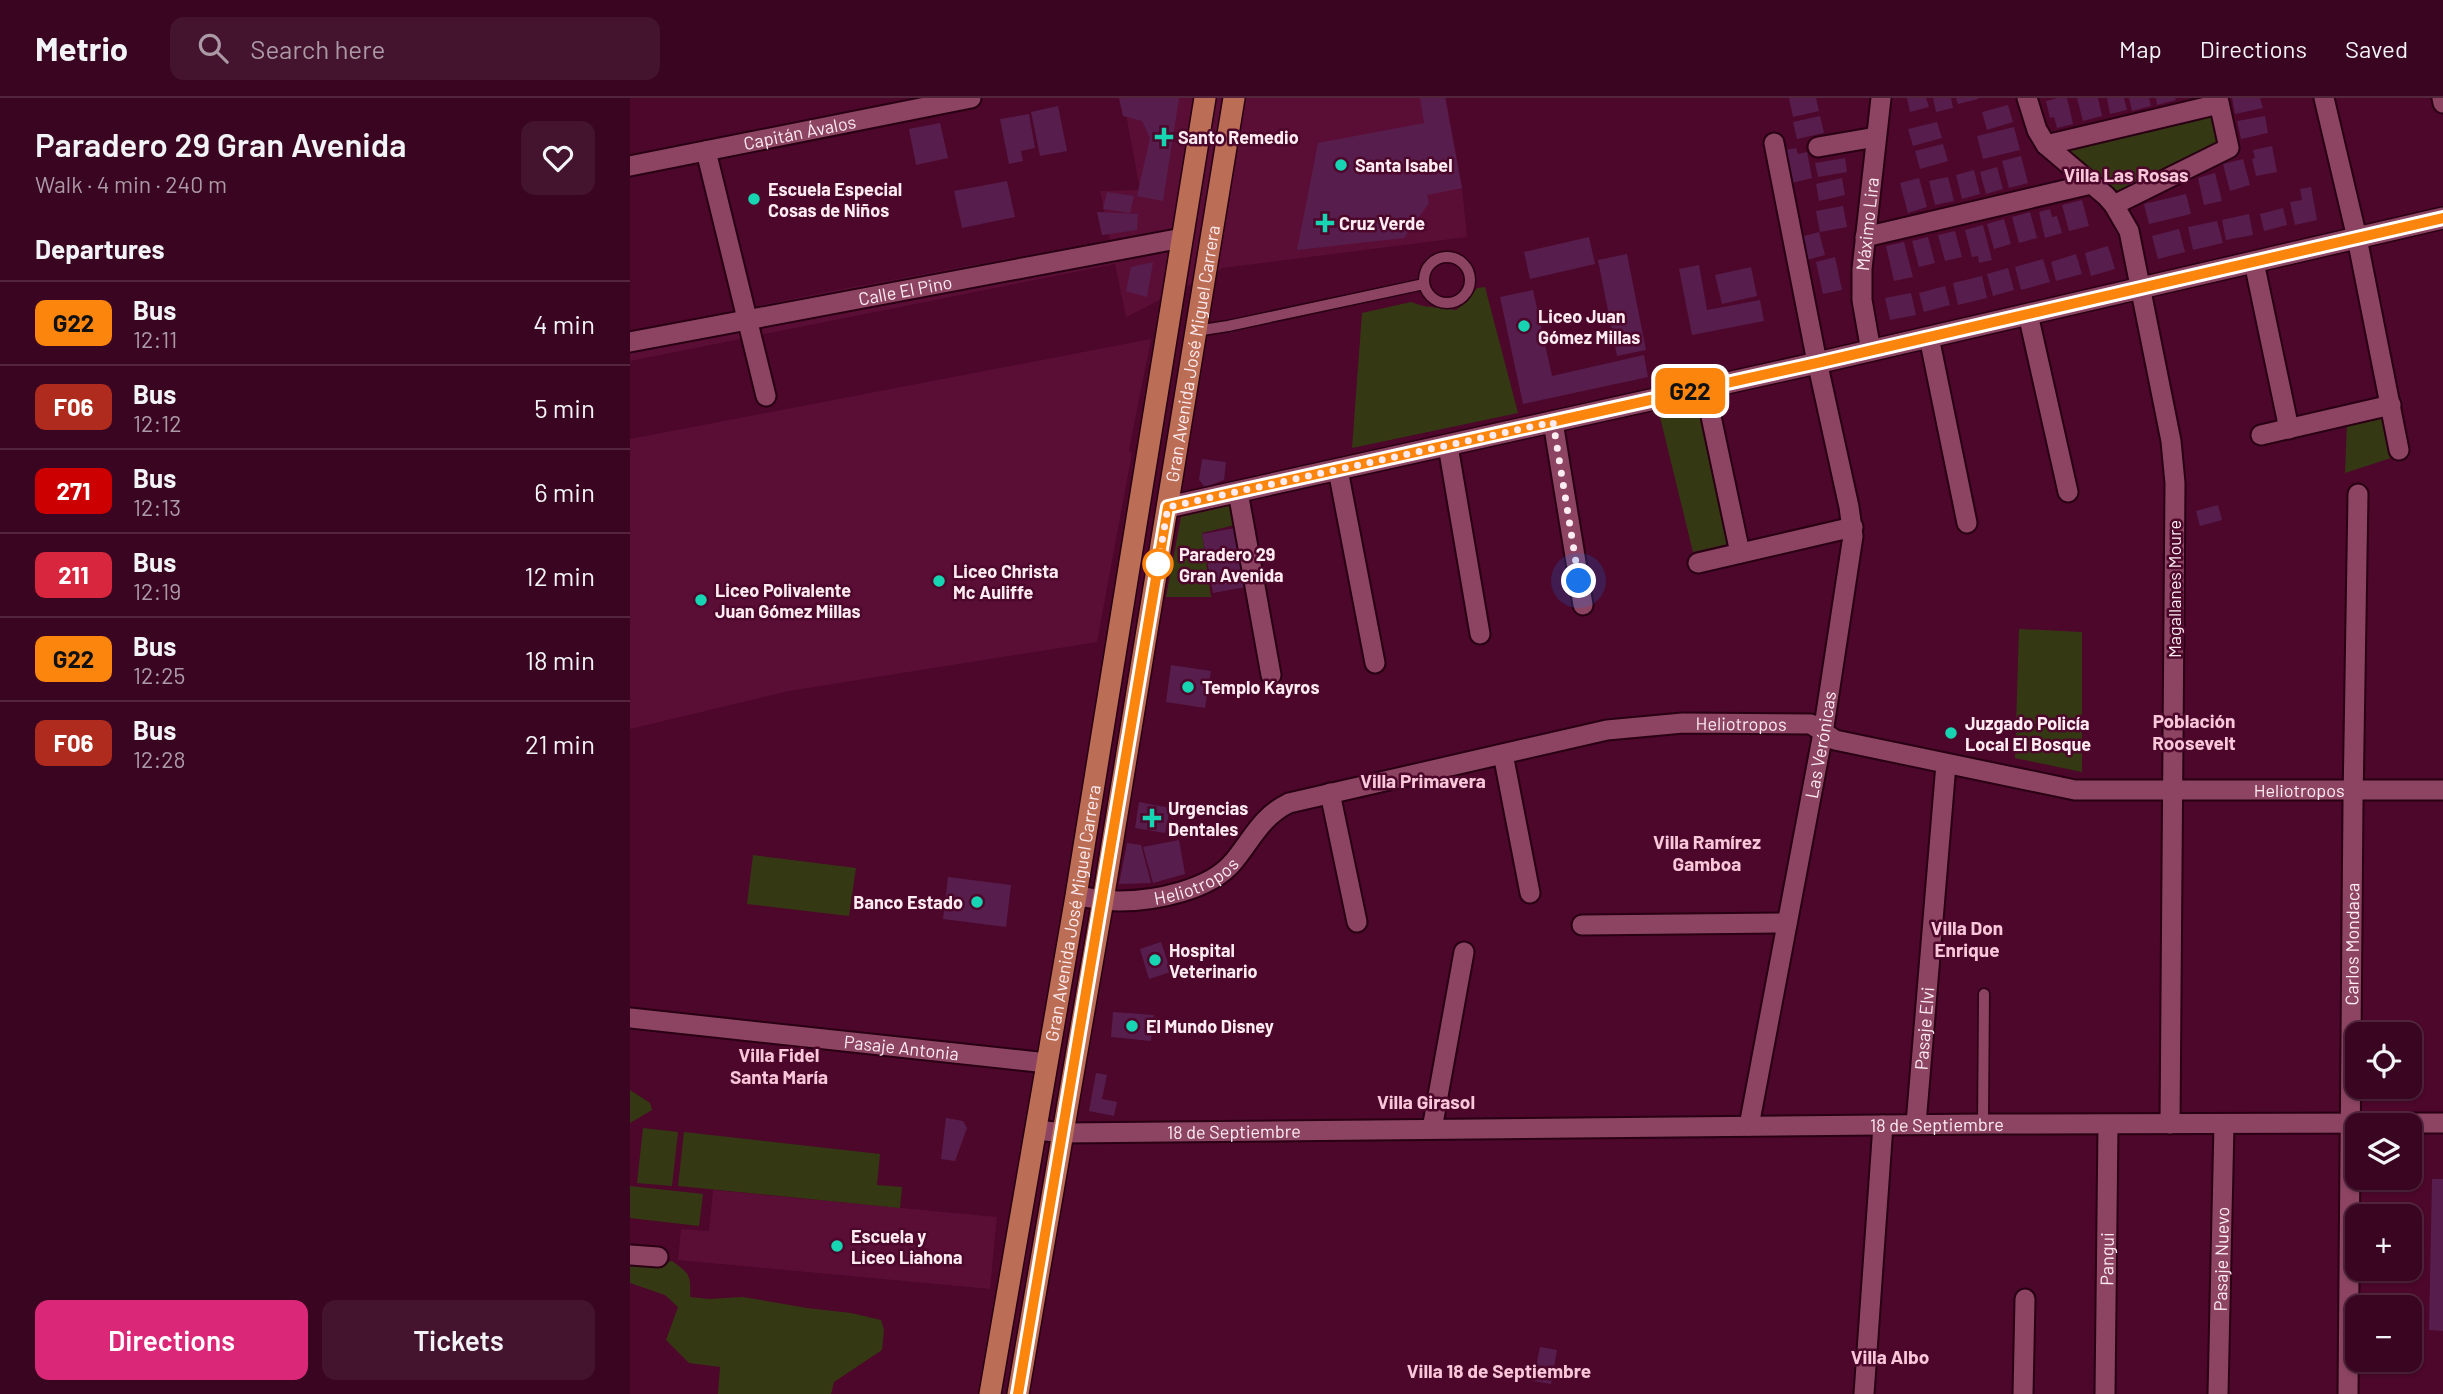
<!DOCTYPE html>
<meta charset="utf-8">
<style>
body{margin:0;font-family:Barlow,sans-serif;background:#44132d;color:#f1f3f6;height:100vh;display:flex;flex-direction:column;font-size:26px;white-space:nowrap}
*{box-sizing:border-box;margin:0}
p{font-size:23px;color:#ab99a5}
.icon{flex:none;width:38px;height:38px;fill:none;stroke:currentColor;stroke-width:2;stroke-linecap:round;stroke-linejoin:round}
.map{position:relative;flex:1;overflow:hidden}
.panel{display:flex;flex-direction:column;background:#390520;width:630px}
.panel>*{flex:none}
.badge{padding:0 14px;border-radius:10px;font-size:24px;line-height:46px}
.controls{position:absolute;left:1715px;top:924px;display:grid;gap:14px}
.controls a{display:grid;place-items:center;width:77px;height:77px;border-radius:14px;background:#390520;box-shadow:0 2px 5px #0004,0 0 0 2px #53263e;font-size:35px}
.you{position:absolute;width:35px;height:35px;margin:-18px;border:5px solid #fff;border-radius:50%;background:#1a73e8;box-shadow:0 0 0 10px #1a73e833}
.map>.badge{position:absolute;translate:-50% -50%;box-shadow:0 0 0 4px #fff}
h2{padding:0 35px;font-size:26px;line-height:63px}
.round{display:grid;place-items:center;flex:none;width:74px;height:74px;border-radius:14px;background:#44132d}
.head{display:flex;align-items:center;justify-content:space-between;height:119px;padding:0 35px}
h1{font-size:33px;font-weight:600;line-height:52px}
.action{display:flex;gap:14px;margin-top:auto;padding:14px 35px}
.action a{flex:1;height:80px;border-radius:14px;background:#db2777;color:#fff;font-size:28px;font-weight:600;line-height:80px;text-align:center}
.action a+a{background:#44132d;color:#f1f3f6}
ul{padding:0;list-style:none}
li{display:flex;align-items:center;gap:21px;height:84px;padding:0 35px;border-top:2px solid #53263e}
li div{flex:1}
li b{display:block;font-size:26px}
li em{font-style:normal}
li .badge{min-width:77px;font-weight:700;text-align:center}
header{display:flex;align-items:center;gap:42px;box-sizing:border-box;height:98px;padding:0 35px;background:#390520;border-bottom:2px solid #53263e}
header strong{font-size:33px}
nav{display:flex;gap:38px;margin-inline-start:auto;font-size:24px}
.search{width:490px;height:63px;background:#44132d;display:flex;align-items:center;gap:18px;box-sizing:border-box;padding:0 24px;border-radius:14px;color:#ab99a5;font-size:26px}
main{display:flex;flex:1;min-height:0}
.map>svg:first-child{display:block}
.built{fill:#5a0e36}
.green{fill:#353913}
.building{fill:#571e4d}
.lines{fill:none;stroke-linecap:round;stroke-linejoin:round}
.service-casing{stroke:#290013;stroke-width:13}
.minor-casing{stroke:#290013;stroke-width:23}
.tertiary-casing{stroke:#290013;stroke-width:24}
.primary-casing{stroke:#290013;stroke-width:24}
.service{stroke:#8c4462;stroke-width:10}
.minor{stroke:#8c4462;stroke-width:19}
.tertiary{stroke:#8c4462;stroke-width:21}
.primary{stroke:#bb6d55;stroke-width:21}
.line-casing{stroke:#fff;stroke-width:16}
.line{stroke:#fc850d;stroke-width:10}
.walk{stroke:#fcebf0;stroke-width:7;stroke-dasharray:0 12.6}
.poi-dot{fill:#17d5b3;stroke:#4c072b;stroke-width:2.5}
.stop-dot{fill:#fff;stroke:#fc850d;stroke-width:3.5}
.labels{text-anchor:middle;dominant-baseline:central;stroke-width:5;stroke-linejoin:round;paint-order:stroke}
.street-label{font-size:18px;fill:#fcebf0;stroke:#4c072b}
.poi-label{font-size:18px;font-weight:bold;fill:#fcebf0;stroke:#4c072b;text-anchor:start}
.stop-label{font-size:18px;font-weight:bold;fill:#fcebf0;stroke:#4c072b;text-anchor:start}
.neighbourhood-label{font-size:19px;font-weight:bold;fill:#f9c7d9;stroke:#4c072b}
</style>
<header>
<strong>Metrio</strong>
<div class="search"><svg class="icon" aria-label="search" viewBox="0 0 24 24"><circle cx="10" cy="10" r="6"/><path d="M15 15l6 6"/></svg>Search here</div>
<nav><a>Map</a><a>Directions</a><a>Saved</a></nav>
</header>
<main>
<section class="panel">
<div class="head"><div><h1>Paradero 29 Gran Avenida</h1><p>Walk · 4 min · 240 m</p></div><a class="round"><svg class="icon" aria-label="heart" viewBox="0 0 24 24"><path d="M12 20l-8-8c-3-5 5-10 8-4 3-6 11-1 8 4z"/></svg></a></div>
<h2>Departures</h2>
<ul>
<li><span class="badge" style="background:#fc850d;color:#111">G22</span><div><b>Bus</b><p>12:11</p></div><em>4 min</em></li>
<li><span class="badge" style="background:#af2b1e;color:#fff">F06</span><div><b>Bus</b><p>12:12</p></div><em>5 min</em></li>
<li><span class="badge" style="background:#c00;color:#fff">271</span><div><b>Bus</b><p>12:13</p></div><em>6 min</em></li>
<li><span class="badge" style="background:#d7263d;color:#fff">211</span><div><b>Bus</b><p>12:19</p></div><em>12 min</em></li>
<li><span class="badge" style="background:#fc850d;color:#111">G22</span><div><b>Bus</b><p>12:25</p></div><em>18 min</em></li>
<li><span class="badge" style="background:#af2b1e;color:#fff">F06</span><div><b>Bus</b><p>12:28</p></div><em>21 min</em></li>
</ul>
<div class="action"><a>Directions</a><a>Tickets</a></div>
</section>
<div class="map">
<svg width="1813" height="1296" viewBox="0 0 1813 1296">
<rect width="100%" height="100%" fill="#4c072b"/>
<!-- built -->
<path class="built" d="M 493,0 L 816,0 L 832,90 L 837,139 L 593,170 L 496,219 L 485,166 L 0,263 L 0,234 L 196,194 L 480,142 L 470,93 L 510,92 Z
M 521,241 L 499,352 L 502,355 L 467,544 L 159,593 L 0,631 L 0,341 Z
M 83,1092 L 367,1119 L 360,1191 L 48,1162 L 51,1131 L 79,1133 Z"/>
<!-- green -->
<path class="green" d="M 1580,14 L 1592,48 L 1492,97 L 1432,48 Z
M 855,189 L 888,315 L 722,350 L 732,215 L 781,204 L 793,208 L 826,212 L 838,203 L 847,190 Z
M 1075,311 L 1106,444 L 1063,454 L 1030,319 Z
M 1753,314 L 1764,359 L 1715,375 L 1717,324 Z
M 608,406 L 613,425 L 572,435 L 581,499 L 536,499 L 551,419 Z
M 1389,531 L 1452,534 L 1452,674 L 1385,660 Z
M 123,757 L 226,770 L 219,818 L 117,806 Z
M 0,992 L 20,1005 L 22,1012 L 0,1025 Z
M 13,1030 L 48,1034 L 42,1088 L 7,1085 Z
M 54,1034 L 250,1056 L 247,1087 L 272,1089 L 270,1110 L 48,1088 Z
M 0,1088 L 73,1096 L 69,1128 L 0,1120 Z
M 0,1163 L 13,1167 L 42,1163 C 60,1176 61,1177 60,1199 L 79,1201 L 113,1199 L 177,1210 L 221,1215 L 251,1222 L 254,1232 L 252,1252 L 204,1284 L 201,1296 L 88,1296 L 90,1269 L 59,1265 L 36,1242 L 48,1209 L 35,1197 L 0,1185 Z"/>
<!-- building -->
<path class="building" d="M 489,0 L 549,0 L 533,103 L 507,98 L 520,40 L 512,23 L 493,18 Z
M 790,0 L 815,0 L 832,90 L 797,97 L 799,105 L 774,140 L 667,152 L 688,45 L 794,25 Z
M 1159,0 L 1186,0 L 1189,13 L 1163,19 Z
M 1277,0 L 1296,0 L 1299,9 L 1280,14 Z
M 1303,0 L 1321,0 L 1323,10 L 1306,14 Z
M 1326,0 L 1348,0 L 1348,1 L 1328,6 Z
M 1428,0 L 1437,0 L 1443,26 L 1427,30 L 1424,19 L 1420,20 L 1416,3 Z
M 1447,0 L 1468,0 L 1472,18 L 1453,23 Z
M 1477,0 L 1494,0 L 1497,12 L 1480,16 Z
M 1499,0 L 1519,0 L 1521,8 L 1502,13 Z
M 1526,0 L 1545,0 L 1546,2 L 1527,7 Z
M 1602,0 L 1630,0 L 1633,10 L 1605,16 Z
M 1378,7 L 1383,24 L 1357,32 L 1352,14 Z
M 428,8 L 437,53 L 410,58 L 401,14 Z
M 399,16 L 405,50 L 391,53 L 393,63 L 379,66 L 370,21 Z
M 1190,18 L 1194,35 L 1167,41 L 1163,24 Z
M 1635,18 L 1638,35 L 1611,41 L 1607,23 Z
M 1307,24 L 1312,40 L 1283,48 L 1278,31 Z
M 310,25 L 318,60 L 286,67 L 279,31 Z
M 1384,29 L 1390,52 L 1353,61 L 1347,38 Z
M 1313,46 L 1318,63 L 1290,71 L 1285,53 Z
M 1642,48 L 1647,74 L 1626,78 L 1622,61 L 1625,60 L 1623,52 Z
M 1166,50 L 1168,56 L 1177,54 L 1182,80 L 1162,85 L 1155,52 Z
M 1391,58 L 1398,85 L 1379,90 L 1372,63 Z
M 1215,60 L 1217,74 L 1188,79 L 1185,65 Z
M 1613,61 L 1620,87 L 1600,93 L 1593,66 Z
M 1367,69 L 1373,91 L 1356,96 L 1350,74 Z
M 1344,72 L 1350,96 L 1332,101 L 1326,77 Z
M 1585,75 L 1592,103 L 1574,107 L 1568,80 Z
M 1318,79 L 1324,103 L 1305,107 L 1299,83 Z
M 1212,80 L 1215,97 L 1189,103 L 1186,86 Z
M 1289,80 L 1297,109 L 1278,115 L 1270,85 Z
M 377,83 L 385,119 L 332,130 L 324,93 Z
M 1681,89 L 1687,122 L 1665,127 L 1660,104 L 1672,102 L 1670,91 Z
M 477,94 L 504,98 L 500,115 L 473,111 Z
M 1556,96 L 1561,116 L 1519,126 L 1514,106 Z
M 1452,102 L 1459,128 L 1439,133 L 1432,107 Z
M 1213,108 L 1217,129 L 1190,134 L 1186,113 Z
M 1653,110 L 1657,127 L 1634,133 L 1630,116 Z
M 1420,111 L 1422,119 L 1427,118 L 1432,135 L 1415,140 L 1409,114 Z
M 467,114 L 508,116 L 507,132 L 472,137 Z
M 1400,114 L 1407,140 L 1389,145 L 1382,119 Z
M 1619,116 L 1623,137 L 1596,142 L 1592,122 Z
M 1374,121 L 1381,146 L 1364,151 L 1357,126 Z
M 1587,123 L 1593,145 L 1563,152 L 1558,129 Z
M 1353,127 L 1362,162 L 1349,165 L 1348,158 L 1342,159 L 1335,132 Z
M 1549,131 L 1555,154 L 1528,161 L 1522,138 Z
M 1325,133 L 1332,159 L 1315,163 L 1308,137 Z
M 1189,134 L 1195,157 L 1173,163 L 1167,140 Z
M 959,139 L 965,166 L 900,181 L 894,154 Z
M 1298,139 L 1305,165 L 1289,169 L 1282,143 Z
M 1274,144 L 1283,179 L 1264,183 L 1256,148 Z
M 1478,148 L 1485,171 L 1461,178 L 1455,155 Z
M 997,156 L 1016,252 L 987,258 L 968,162 Z
M 1446,156 L 1452,176 L 1426,183 L 1421,164 Z
M 1205,159 L 1212,192 L 1193,196 L 1186,164 Z
M 1413,161 L 1420,184 L 1391,192 L 1385,169 Z
M 523,164 L 517,199 L 496,193 L 501,169 Z
M 1069,167 L 1077,212 L 1130,202 L 1134,223 L 1062,237 L 1049,171 Z
M 1121,169 L 1127,198 L 1092,206 L 1085,177 Z
M 1378,170 L 1384,192 L 1363,198 L 1357,176 Z
M 1352,178 L 1357,200 L 1328,207 L 1323,185 Z
M 1315,188 L 1320,207 L 1294,214 L 1289,195 Z
M 903,192 L 922,278 L 1014,257 L 1018,279 L 893,306 L 870,199 Z
M 1281,195 L 1286,217 L 1260,222 L 1255,200 Z
M 572,361 L 596,364 L 594,382 L 575,389 L 569,382 Z
M 1588,407 L 1592,422 L 1570,428 L 1566,413 Z
M 605,430 L 616,489 L 583,495 L 572,436 Z
M 541,567 L 581,573 L 575,610 L 536,604 Z
M 509,704 L 540,710 L 535,735 L 505,730 Z
M 549,742 L 555,776 L 523,785 L 513,749 Z
M 497,745 L 511,747 L 521,785 L 489,786 Z
M 318,779 L 381,787 L 376,829 L 313,821 Z
M 531,844 L 541,874 L 519,881 L 510,851 Z
M 483,914 L 524,917 L 521,943 L 481,939 Z
M 466,975 L 477,977 L 472,1001 L 487,1004 L 484,1018 L 459,1013 Z
M 316,1020 L 333,1023 L 337,1030 L 325,1063 L 311,1061 Z
M 1802,1081 L 1813,1081 L 1813,1233 L 1799,1232 Z
M 910,1249 L 927,1252 L 921,1286 L 903,1283 Z"/>
<g class="lines">
<defs>
<path id="service" d="M794 182a23 23 0 1 1 46 0a23 23 0 1 1-46 0Z
M 566,233 L 598,228 L 794,186
M 1353,1026 L 1354,896"/>
<g id="minor">
<path d="M 1397,0 L 1407,32 L 1416,47 L 1476,98 L 1484,107 L 1499,133 L 1541,343 L 1545,385 L 1540,1026"/>
<path d="M 1694,0 L 1727,140 L 1769,352"/>
<path d="M 1812,0 L 1813,5"/>
<path d="M 1416,47 L 1589,6"/>
<path d="M 1188,49 L 1246,39"/>
<path d="M 76,53 L 136,298"/>
<path id="s1" d="M 0,68 L 341,0"/>
<path d="M 1484,107 L 1599,50 L 1588,0"/>
<path d="M 1235,139 L 1461,86"/>
<path d="M 1624,164 L 1659,331"/>
<path d="M 1398,216 L 1438,394"/>
<path d="M 1299,239 L 1337,425"/>
<path id="s2" d="M 0,244 L 552,140"/>
<path id="s3" d="M 1241,253 L 1232,202 L 1232,171 L 1251,0"/>
<path d="M 1075,290 L 1110,455"/>
<path d="M 923,324 L 953,507"/>
<path d="M 1631,337 L 1761,307"/>
<path d="M 818,348 L 850,536"/>
<path d="M 708,372 L 745,565"/>
<path d="M 608,394 L 641,577"/>
<path d="M 1068,465 L 1223,429"/>
<path d="M 873,656 L 900,795"/>
<path d="M 700,695 L 727,824"/>
<path id="s4" d="M 446,798 C 460,800 475,803 489,803 C 525,803 581,792 604,763 C 622,741 632,718 659,705 L 977,632 L 1053,625 L 1181,626 L 1205,642 L 1445,692 L 1813,692"/>
<path d="M 952,827 L 1157,825"/>
<path id="s5" d="M 0,920 L 417,965"/>
<path id="s6" d="M 1286,1026 L 1316,666"/>
<path id="s7" d="M 1119,1028 L 1193,635 L 1223,438 L 1219,409 L 1185,254 L 1144,45"/>
<path d="M 802,1031 L 834,854"/>
<path id="s8" d="M 406,1032 L 434,1035 L 1353,1026 L 1813,1025"/>
<path d="M 0,1157 L 28,1159"/>
<path d="M 1234,1296 L 1253,1027"/>
<path d="M 1393,1296 L 1395,1201"/>
<path id="s9" d="M 1475,1296 L 1478,1027"/>
<path id="s10" d="M 1588,1296 L 1594,1026"/>
<path id="s11" d="M 1718,1296 L 1723,704 L 1728,396"/>
</g>
<path id="tertiary" d="M 538,409 L 1187,265 L 1813,120"/>
<g id="primary">
<path id="s12" d="M 360,1296 L 446,798 L 575,0"/>
<path id="s13" d="M 388,1296 L 473,802 L 604,0"/>
</g>
</defs>
<!-- service casing -->
<use href="#service" class="service-casing"/>
<!-- minor casing -->
<use href="#minor" class="minor-casing"/>
<!-- tertiary casing -->
<use href="#tertiary" class="tertiary-casing"/>
<!-- primary casing -->
<use href="#primary" class="primary-casing"/>
<!-- service -->
<use href="#service" class="service"/>
<!-- minor -->
<use href="#minor" class="minor"/>
<!-- tertiary -->
<use href="#tertiary" class="tertiary"/>
<!-- primary -->
<use href="#primary" class="primary"/>
</g>
<g class="lines">
<defs>
<path id="line" d="M 388,1296 L 538,409 L 1187,265 L 1813,120"/>
</defs>
<!-- line casing -->
<use href="#line" class="line-casing"/>
<!-- line -->
<use href="#line" class="line"/>
<!-- walk -->
<path class="walk" d="M 528,466 L 538,409 L 923,324 L 949,483"/>
</g>
<!-- markers -->
<g class="poi-dot">
<path d="M530.5 28.5h7v7h7v7h-7v7h-7v-7h-7v-7h7z"/>
<circle cx="711" cy="67" r="7"/>
<circle cx="124" cy="101" r="7"/>
<path d="M691.5 114.5h7v7h7v7h-7v7h-7v-7h-7v-7h7z"/>
<circle cx="894" cy="228" r="7"/>
<circle cx="309" cy="483" r="7"/>
<circle cx="71" cy="502" r="7"/>
<circle cx="558" cy="589" r="7"/>
<circle cx="1321" cy="635" r="7"/>
<path d="M518.5 709.5h7v7h7v7h-7v7h-7v-7h-7v-7h7z"/>
<circle cx="347" cy="804" r="7"/>
<circle cx="525" cy="862" r="7"/>
<circle cx="502" cy="928" r="7"/>
<circle cx="207" cy="1148" r="7"/>
</g>
<circle class="stop-dot" cx="528" cy="466" r="14"/>
<g class="labels">
<!-- street labels -->
<g class="street-label">
<text stroke="none"><textPath href="#s1" startOffset="173">Capitán Ávalos</textPath></text>
<text stroke="none"><textPath href="#s3" startOffset="128">Máximo Lira</textPath></text>
<text stroke="none"><textPath href="#s2" startOffset="280">Calle El Pino</textPath></text>
<text stroke="none"><textPath href="#s13" startOffset="1055">Gran Avenida José Miguel Carrera</textPath></text>
<text transform="translate(1544 491) rotate(-90)">Magallanes Moure</text>
<text stroke="none"><textPath href="#s4" startOffset="710">Heliotropos</textPath></text>
<text stroke="none"><textPath href="#s7" startOffset="388">Las Verónicas</textPath></text>
<text stroke="none"><textPath href="#s4" startOffset="1278">Heliotropos</textPath></text>
<text stroke="none"><textPath href="#s4" startOffset="124">Heliotropos</textPath></text>
<text stroke="none"><textPath href="#s12" startOffset="488">Gran Avenida José Miguel Carrera</textPath></text>
<text stroke="none"><textPath href="#s11" startOffset="450">Carlos Mondaca</textPath></text>
<text stroke="none"><textPath href="#s6" startOffset="96">Pasaje Elvi</textPath></text>
<text stroke="none"><textPath href="#s5" startOffset="273">Pasaje Antonia</textPath></text>
<text stroke="none"><textPath href="#s8" startOffset="901">18 de Septiembre</textPath></text>
<text stroke="none"><textPath href="#s8" startOffset="198">18 de Septiembre</textPath></text>
<text stroke="none"><textPath href="#s9" startOffset="135">Pangui</textPath></text>
<text stroke="none"><textPath href="#s10" startOffset="135">Pasaje Nuevo</textPath></text>
</g>
<!-- poi labels -->
<g class="poi-label">
<text x="548" y="39">Santo Remedio</text>
<text x="725" y="67">Santa Isabel</text>
<text x="138" y="91">Escuela Especial<tspan x="138" dy="21">Cosas de Niños</tspan></text>
<text x="709" y="125">Cruz Verde</text>
<text x="908" y="218">Liceo Juan<tspan x="908" dy="21">Gómez Millas</tspan></text>
<text x="323" y="473">Liceo Christa<tspan x="323" dy="21">Mc Auliffe</tspan></text>
<text x="85" y="492">Liceo Polivalente<tspan x="85" dy="21">Juan Gómez Millas</tspan></text>
<text x="572" y="589">Templo Kayros</text>
<text x="1335" y="625">Juzgado Policía<tspan x="1335" dy="21">Local El Bosque</tspan></text>
<text x="538" y="710">Urgencias<tspan x="538" dy="21">Dentales</tspan></text>
<text x="333" y="804" text-anchor="end">Banco Estado</text>
<text x="539" y="852">Hospital<tspan x="539" dy="21">Veterinario</tspan></text>
<text x="516" y="928">El Mundo Disney</text>
<text x="221" y="1138">Escuela y<tspan x="221" dy="21">Liceo Liahona</tspan></text>
</g>
<!-- stop labels -->
<g class="stop-label">
<text x="549" y="456">Paradero 29<tspan x="549" dy="21">Gran Avenida</tspan></text>
</g>
<!-- neighbourhood labels -->
<g class="neighbourhood-label">
<text x="1496" y="76">Villa Las Rosas</text>
<text x="1564" y="622">Población<tspan x="1564" dy="22">Roosevelt</tspan></text>
<text x="793" y="682">Villa Primavera</text>
<text x="1077" y="743">Villa Ramírez<tspan x="1077" dy="22">Gamboa</tspan></text>
<text x="1337" y="829">Villa Don<tspan x="1337" dy="22">Enrique</tspan></text>
<text x="149" y="956">Villa Fidel<tspan x="149" dy="22">Santa María</tspan></text>
<text x="796" y="1003">Villa Girasol</text>
<text x="1260" y="1258">Villa Albo</text>
<text x="869" y="1272">Villa 18 de Septiembre</text>
</g>
</g>
</svg>
<div class="controls">
<a><svg class="icon" aria-label="locate" viewBox="0 0 24 24"><circle cx="12" cy="12" r="6"/><path d="M12 2v4M12 18v4M2 12h4M18 12h4"/></svg></a>
<a><svg class="icon" aria-label="layers" viewBox="0 0 24 24"><path d="M12 4l9 5-9 5-9-5zM3 14l9 5 9-5"/></svg></a>
<a>+</a>
<a>−</a>
</div>
<div class="you" style="left:949px;top:483px"></div>
<b class="badge" style="left:1060px;top:293px;background:#fc850d;color:#111">G22</b>
</div>
</main>
